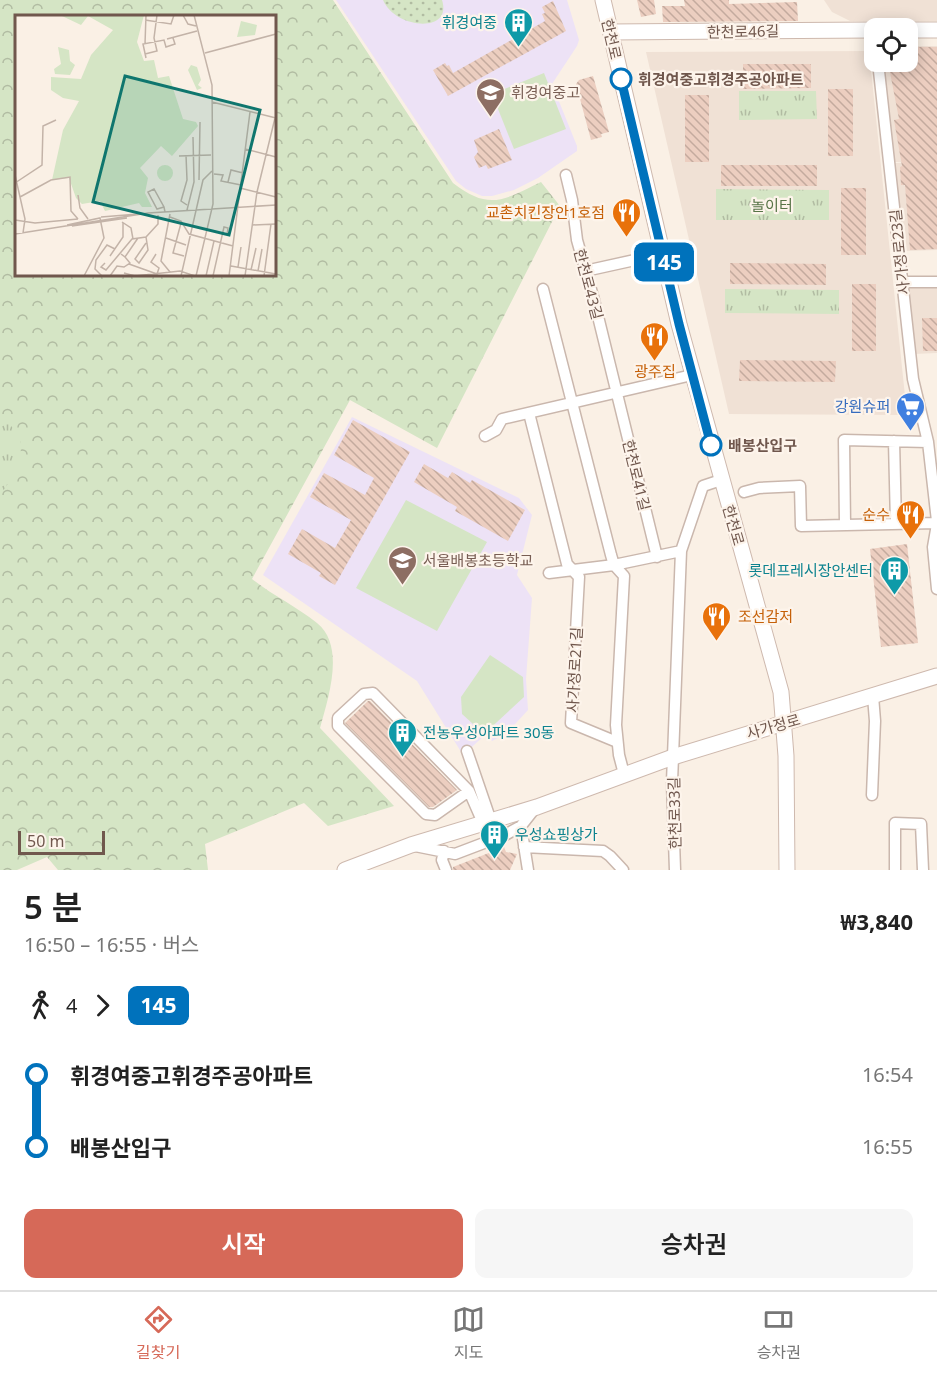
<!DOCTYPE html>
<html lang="ko">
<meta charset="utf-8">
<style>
body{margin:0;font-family:"Noto Sans","Noto Sans KR",sans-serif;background:#f6f6f6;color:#222;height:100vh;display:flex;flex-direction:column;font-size:22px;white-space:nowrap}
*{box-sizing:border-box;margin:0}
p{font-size:20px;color:#767676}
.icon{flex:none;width:33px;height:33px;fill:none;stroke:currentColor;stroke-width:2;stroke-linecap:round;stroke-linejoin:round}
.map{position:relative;height:870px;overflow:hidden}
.details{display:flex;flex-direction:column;background:#fff;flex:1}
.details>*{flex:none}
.badge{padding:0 12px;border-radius:9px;font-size:21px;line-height:39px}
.fabs{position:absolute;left:864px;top:18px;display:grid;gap:12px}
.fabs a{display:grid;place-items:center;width:54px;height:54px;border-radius:12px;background:#fff;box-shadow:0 3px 15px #0003;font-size:30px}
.scale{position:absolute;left:18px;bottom:15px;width:87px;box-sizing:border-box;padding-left:6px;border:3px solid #70574d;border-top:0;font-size:16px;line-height:21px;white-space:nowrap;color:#70574d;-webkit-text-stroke:4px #fdf4eb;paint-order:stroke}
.map>.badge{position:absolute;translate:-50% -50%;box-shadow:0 0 0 3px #fff}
.legs{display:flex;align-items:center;gap:9px;height:66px;padding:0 24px;font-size:20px}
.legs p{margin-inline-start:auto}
.overview{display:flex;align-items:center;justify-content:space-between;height:102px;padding:0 24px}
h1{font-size:33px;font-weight:600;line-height:45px}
.primary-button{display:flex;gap:12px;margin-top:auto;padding:12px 24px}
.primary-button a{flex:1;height:69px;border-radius:12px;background:#d66958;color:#fff;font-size:24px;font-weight:600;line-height:69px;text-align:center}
.primary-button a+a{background:#f6f6f6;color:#222}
ul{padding:0 24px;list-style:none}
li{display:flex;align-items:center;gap:21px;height:72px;font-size:22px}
li i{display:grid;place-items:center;width:9px;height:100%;margin:0 8px;background:currentColor}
li i::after{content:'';width:15px;height:15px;margin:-8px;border:4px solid;border-radius:50%;background:#fff}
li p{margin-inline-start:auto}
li:first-child i{background:linear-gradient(#0000 50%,currentColor 0)}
li:last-child i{background:linear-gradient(currentColor 50%,#0000 0)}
.menu{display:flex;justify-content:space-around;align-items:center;height:84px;border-top:2px solid #e0e0e0;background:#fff;font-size:16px;color:#767676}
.menu a{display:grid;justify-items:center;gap:3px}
.menu .selected{color:#d66958}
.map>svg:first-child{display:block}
.residential{fill:#f0e1d5}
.education{fill:#ede2f6}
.grass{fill:url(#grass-dots)}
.forest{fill:url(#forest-crowns);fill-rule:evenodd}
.park{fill:url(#park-tufts)}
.pitch{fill:#d5e5c5}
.building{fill:url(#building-back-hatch)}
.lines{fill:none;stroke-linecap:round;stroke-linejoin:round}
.street-casing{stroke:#cab7ad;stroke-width:13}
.secondary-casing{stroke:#ceb9ae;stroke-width:17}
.street{stroke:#fff;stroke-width:10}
.secondary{stroke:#fff;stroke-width:15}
.line-1-casing{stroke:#fff;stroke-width:14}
.line-1{stroke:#0072bc;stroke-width:9}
.stop-1-dot{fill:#fff;stroke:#0072bc;stroke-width:3}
.labels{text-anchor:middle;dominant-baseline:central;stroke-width:4.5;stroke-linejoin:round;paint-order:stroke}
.culture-label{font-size:15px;fill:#0d838f;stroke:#fdf4eb;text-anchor:end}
.street-label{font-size:15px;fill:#70574d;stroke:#fdf4eb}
.stop-label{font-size:15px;font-weight:bold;fill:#70574d;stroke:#fdf4eb;text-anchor:start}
.education-label{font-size:15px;fill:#785e54;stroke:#fdf4eb;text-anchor:start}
.park-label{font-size:15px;fill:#587447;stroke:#fdf4eb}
.food-label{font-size:15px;fill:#c56008;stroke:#fdf4eb;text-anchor:end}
.shop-label{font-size:15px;fill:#366cbe;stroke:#fdf4eb;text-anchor:end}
.inset-road{fill:none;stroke:#c3b3a8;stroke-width:1.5}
.view{fill:#0f766e;fill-opacity:0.15;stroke:#0f766e;stroke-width:3}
.inset-edge{fill:none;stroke:#70574d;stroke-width:3}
</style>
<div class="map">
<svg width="937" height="870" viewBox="0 0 937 870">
<defs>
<pattern id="grass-dots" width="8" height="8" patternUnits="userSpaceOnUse" patternTransform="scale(1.5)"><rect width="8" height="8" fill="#d5e5c5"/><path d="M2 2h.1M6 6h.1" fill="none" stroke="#b1bca2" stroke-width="1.8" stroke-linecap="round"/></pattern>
<pattern id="forest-crowns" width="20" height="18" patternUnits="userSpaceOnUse" patternTransform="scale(1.5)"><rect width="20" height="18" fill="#d5e5c5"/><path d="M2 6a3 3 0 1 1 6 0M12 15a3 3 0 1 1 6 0" fill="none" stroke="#b1bca2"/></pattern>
<pattern id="park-tufts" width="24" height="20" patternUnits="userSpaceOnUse" patternTransform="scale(1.5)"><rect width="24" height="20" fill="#d5e5c5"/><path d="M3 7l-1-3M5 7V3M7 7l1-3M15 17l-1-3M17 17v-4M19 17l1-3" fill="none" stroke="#b1bca2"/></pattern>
<pattern id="building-back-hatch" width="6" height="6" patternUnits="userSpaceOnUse" patternTransform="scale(1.5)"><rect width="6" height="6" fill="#eccec0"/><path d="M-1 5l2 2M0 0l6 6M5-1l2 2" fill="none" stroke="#c4aa9e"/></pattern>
</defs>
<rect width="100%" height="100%" fill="#faf0e5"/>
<!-- residential -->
<path class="residential" d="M 824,0 L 937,0 L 937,21 L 850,21 L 832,12 Z
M 908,46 L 937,46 L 937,250 L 906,251 L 894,163 L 934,162 L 894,162 L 884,62 L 908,62 Z
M 869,51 L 907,415 L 729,414 L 646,52 Z
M 906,285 L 937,286 L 937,353 L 914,354 Z"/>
<!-- education -->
<path class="education" d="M 336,0 L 567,0 L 579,40 L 577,46 L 552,84 L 577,146 L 577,151 L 538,178 L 514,190 L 492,196 L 482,196 L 466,189 L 456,181 Z
M 352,417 L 519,498 L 532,515 L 517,575 L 532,598 L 526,679 L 528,710 L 506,734 L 492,741 L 485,735 L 463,755 L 417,681 L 263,575 Z"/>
<!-- grass -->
<path class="grass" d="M 383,0 L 442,0 C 453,34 395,29 383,0 Z"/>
<!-- forest -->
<path class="forest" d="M 0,0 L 333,0 L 453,183 C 489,211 504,200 541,182 L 560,206 L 437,448 L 350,400 L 252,579 C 272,595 297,607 317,623 C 346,646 328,699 320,728 L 394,806 L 328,826 L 304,803 L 205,844 L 208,870 L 58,870 L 47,857 L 17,870 L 0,870 ZM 16,16 L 274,16 L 274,274 L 16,274 Z"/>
<!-- park -->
<path class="park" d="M 739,91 L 816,91 L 817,119 L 739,120 Z
M 716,189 L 829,190 L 829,220 L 716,220 Z
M 725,289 L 839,290 L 839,314 L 725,313 Z
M 0,412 C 5,420 13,427 18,435 C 27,452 13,479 2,492 L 0,492 Z"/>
<!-- pitch -->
<path class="pitch" d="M 544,73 L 566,129 L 514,149 L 492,94 Z
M 406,500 L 487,542 L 437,631 L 356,588 Z
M 490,655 L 523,677 L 524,697 L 484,734 L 462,714 L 461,697 Z"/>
<!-- building -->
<path class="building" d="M 637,0 L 654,0 L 656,14 L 641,17 Z
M 684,0 L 729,0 L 729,4 L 797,2 L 798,21 L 663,22 L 662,6 L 685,6 Z
M 553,1 L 566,31 L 448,96 L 433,70 L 445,63 L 447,66 L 449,65 L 453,73 L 545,21 L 542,14 L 545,13 L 542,7 Z
M 914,47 L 937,47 L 937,249 L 910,250 L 905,185 L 901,185 L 900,167 L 902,166 L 894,120 L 899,119 L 888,62 L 914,62 Z
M 743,64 L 811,64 L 811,88 L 743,89 Z
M 593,76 L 609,132 L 601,134 L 602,137 L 591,140 L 576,84 L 579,80 Z
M 828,89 L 853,89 L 853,156 L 828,156 Z
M 685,95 L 709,95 L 709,162 L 685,162 Z
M 499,129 L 512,160 L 488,169 L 486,165 L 479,168 L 474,157 L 478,152 L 474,140 Z
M 721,165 L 817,165 L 817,186 L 721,186 Z
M 841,188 L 866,188 L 866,255 L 841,255 Z
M 730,263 L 826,264 L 826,285 L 730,284 Z
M 852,284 L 876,284 L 876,351 L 852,351 Z
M 922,318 L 937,318 L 937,351 L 923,351 Z
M 740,360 L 836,361 L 835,382 L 739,381 Z
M 353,420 L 410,452 L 335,585 L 319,576 L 321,573 L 288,554 L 302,529 L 335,548 L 351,520 L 310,497 L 324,473 L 365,495 L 374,478 L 334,455 Z
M 424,464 L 448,478 L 452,472 L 470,483 L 472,480 L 525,510 L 508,541 L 455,511 L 457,507 L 414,482 Z
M 907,544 L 918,643 L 881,647 L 870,549 Z
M 368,701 L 370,701 L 457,790 L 433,807 L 429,807 L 345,723 Z
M 504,847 L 506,852 L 517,854 L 510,870 L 453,870 L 453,867 Z"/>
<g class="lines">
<defs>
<path id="street" d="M 878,62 L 913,379 L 928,442 L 937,521
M 566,175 L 572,200 L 577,240 L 594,300 L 657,557
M 585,271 L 662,254
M 903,282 L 937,282
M 543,289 L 611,555 L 614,565 L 624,576 L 616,725 L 619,755 L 624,774
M 529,413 L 567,564 L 579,577 L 571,723 L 617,742
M 485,436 L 496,430 L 502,419 L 692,375
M 894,441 L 896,524
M 744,492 L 759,488 L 800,486 L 801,526 L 937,523
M 937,524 L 933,547 L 937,589
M 845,525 L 844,440 L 928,442
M 549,573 L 614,565 L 681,551
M 467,751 L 491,821
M 469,791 L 435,815 L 426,814 L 338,726 L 338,718 L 364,694 L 373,693 L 469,791 L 483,823
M 872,795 L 875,721 L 873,696
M 521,826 L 528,870
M 415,846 L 455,854 L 505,835 L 521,826 L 536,807
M 524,847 L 603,851 L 610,856 L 623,870
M 444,851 L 442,860 L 446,870
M 675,870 L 672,782 L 681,551 L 703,486 L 721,480
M 895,870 L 895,823 L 921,824 L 923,870"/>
<path id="secondary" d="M 603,0 L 679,324 L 781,692 L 786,756 L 787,870
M 908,30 L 937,30
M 611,32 L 874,30
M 345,870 L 411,845 L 537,807 L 673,757 L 937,676"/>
</defs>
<!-- street casing -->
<use href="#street" class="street-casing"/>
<!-- secondary casing -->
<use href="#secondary" class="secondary-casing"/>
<!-- street -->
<use href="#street" class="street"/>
<!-- secondary -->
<use href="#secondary" class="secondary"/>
</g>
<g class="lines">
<defs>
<path id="line-1" d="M 621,79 L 679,324 L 711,445"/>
</defs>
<!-- line-1 casing -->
<use href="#line-1" class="line-1-casing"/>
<!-- line-1 -->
<use href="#line-1" class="line-1"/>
</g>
<!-- icons -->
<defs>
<symbol id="building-pin" viewBox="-11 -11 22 30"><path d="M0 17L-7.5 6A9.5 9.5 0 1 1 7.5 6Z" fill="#0f9aa8" stroke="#fdf4eb"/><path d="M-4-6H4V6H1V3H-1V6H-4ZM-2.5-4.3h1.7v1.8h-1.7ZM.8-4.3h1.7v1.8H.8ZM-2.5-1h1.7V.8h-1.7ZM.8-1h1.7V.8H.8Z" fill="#fff"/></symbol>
<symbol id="school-pin" viewBox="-11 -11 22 30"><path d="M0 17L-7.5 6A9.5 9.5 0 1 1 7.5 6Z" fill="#8d6e63" stroke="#fdf4eb"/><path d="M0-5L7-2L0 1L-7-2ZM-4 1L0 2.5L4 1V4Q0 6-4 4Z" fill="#fff"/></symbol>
<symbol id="restaurant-pin" viewBox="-11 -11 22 30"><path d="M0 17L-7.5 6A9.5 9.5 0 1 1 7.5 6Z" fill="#e8710a" stroke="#fdf4eb"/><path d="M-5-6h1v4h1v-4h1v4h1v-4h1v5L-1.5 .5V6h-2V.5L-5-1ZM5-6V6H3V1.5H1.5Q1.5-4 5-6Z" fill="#fff"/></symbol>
<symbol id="supermarket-pin" viewBox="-11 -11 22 30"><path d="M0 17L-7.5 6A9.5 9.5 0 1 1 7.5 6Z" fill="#3f7fe0" stroke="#fdf4eb"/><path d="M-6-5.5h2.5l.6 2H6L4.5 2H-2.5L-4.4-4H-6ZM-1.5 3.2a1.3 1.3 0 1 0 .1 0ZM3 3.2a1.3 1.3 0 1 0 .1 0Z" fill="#fff"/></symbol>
</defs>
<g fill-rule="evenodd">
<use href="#building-pin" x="502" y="6" width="33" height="45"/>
<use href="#school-pin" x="474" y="76" width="33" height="45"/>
<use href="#restaurant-pin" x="610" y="196" width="33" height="45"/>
<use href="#restaurant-pin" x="638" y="320" width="33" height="45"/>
<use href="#supermarket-pin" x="894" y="390" width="33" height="45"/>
<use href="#restaurant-pin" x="894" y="498" width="33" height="45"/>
<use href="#school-pin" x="386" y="544" width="33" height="45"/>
<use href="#building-pin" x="878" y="554" width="33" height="45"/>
<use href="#restaurant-pin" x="700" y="600" width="33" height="45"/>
<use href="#building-pin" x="386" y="716" width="33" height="45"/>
<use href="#building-pin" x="478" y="818" width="33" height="45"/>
</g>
<!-- markers -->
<g class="stop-1-dot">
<circle cx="621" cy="79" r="10"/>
<circle cx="711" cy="445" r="10"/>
</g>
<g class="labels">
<!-- culture labels -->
<g class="culture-label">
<text x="497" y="22">휘경여중</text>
<text x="873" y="570">롯데프레시장안센터</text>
<text x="423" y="732" text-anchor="start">전농우성아파트 30동</text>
<text x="515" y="834" text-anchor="start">우성쇼핑상가</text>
</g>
<!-- street labels -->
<g class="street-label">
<text transform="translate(743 31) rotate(-1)">한천로46길</text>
<text transform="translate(612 39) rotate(77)">한천로</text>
<text transform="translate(899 252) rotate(-96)">사가정로23길</text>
<text transform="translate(589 284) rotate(75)">한천로43길</text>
<text transform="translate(637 475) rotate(76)">한천로41길</text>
<text transform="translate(734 525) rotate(74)">한천로</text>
<text transform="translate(574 670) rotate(-87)">사가정로21길</text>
<text transform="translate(773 726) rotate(-16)">사가정로</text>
<text transform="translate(674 813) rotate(-91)">한천로33길</text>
</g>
<!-- stop labels -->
<g class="stop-label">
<text x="638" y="79">휘경여중고휘경주공아파트</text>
<text x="728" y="445">배봉산입구</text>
</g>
<!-- education labels -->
<g class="education-label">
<text x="511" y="92">휘경여중고</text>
<text x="423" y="560">서울배봉초등학교</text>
</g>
<!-- park labels -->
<g class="park-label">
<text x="772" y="205">놀이터</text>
</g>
<!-- food labels -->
<g class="food-label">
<text x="605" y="212">교촌치킨장안1호점</text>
<text x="655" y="371" text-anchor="middle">광주집</text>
<text x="890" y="514">순수</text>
<text x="738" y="616" text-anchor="start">조선감저</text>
</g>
<!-- shop labels -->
<g class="shop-label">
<text x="890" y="406">강원슈퍼</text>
</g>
</g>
<!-- overview -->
<g transform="translate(15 15)">
<rect width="261" height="261" fill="#faf0e5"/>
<path d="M 33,0 L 129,0 L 122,27 L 129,46 L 139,45 L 143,63 L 154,61 L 168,104 L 181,107 L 183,111 L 157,141 L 146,131 L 125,153 L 133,163 L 130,178 L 137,192 L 127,192 L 124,188 L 90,196 L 85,186 L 67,189 L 61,183 L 54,163 L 37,165 L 48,115 L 64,86 L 48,83 L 36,75 L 36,62 L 66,64 L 76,40 L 98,15 L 73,1 L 66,10 L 47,1 Z" fill="#d5e5c5"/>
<path d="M 43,32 L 54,35 L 55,46 L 60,50 L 55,60 L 40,59 L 39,54 L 46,49 Z" fill="#d5e5c5"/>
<path d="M 226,6 L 242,10 L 240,20 L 222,22 ZM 176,50 L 182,52 L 186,65 L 183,70 L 187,73 L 182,75 L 173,55 ZM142 158a8 8 0 1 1 16 0a8 8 0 1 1-16 0Z" fill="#d5e5c5"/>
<path class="inset-road" d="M 168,0 L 173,9 L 181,11M 179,0 L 197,70 L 198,189 L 181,261M 130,5 L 156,9 L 159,0M 152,24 L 182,16M 130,29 L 131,0M 190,38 L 261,19M 130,39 L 142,36 L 139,23 L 142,0M 131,43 L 128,29 L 149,25 L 151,32 L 160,29 L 158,23M 197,87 L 261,103M 230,134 L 261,142M 171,140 L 172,165 L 166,186 L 172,190M 164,141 L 196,140M 199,159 L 208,160 L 206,166 L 226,170M 0,160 L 10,204 L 8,218M 184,165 L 185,107M 213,167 L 216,155 L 228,158M 0,168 L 27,150 L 28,111 L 41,105M 225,173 L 261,182M 63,180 L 65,193 L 73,204M 5,182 L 36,165 L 55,162 L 56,196 L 63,204M 149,192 L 142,194 L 133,177 L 139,174 L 149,192 L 150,197M 172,195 L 179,167 L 178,122M 86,202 L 123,199M 155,202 L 166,206 L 174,219 L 218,231M 0,205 L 20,208 L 63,204M 107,207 L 116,213 L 118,224M 166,208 L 158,238 L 169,241M 52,210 L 85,203 L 89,223 L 69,261M 237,210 L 261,209M 57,211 L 112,203M 0,219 L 133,198 L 261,190M 131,222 L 133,235 L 124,248 L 120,244 L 131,228M 151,223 L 171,230M 106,239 L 110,242 L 123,223M 95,241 L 108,222 L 108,208M 90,248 L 86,252 L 91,255 L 117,224 L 131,222 L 143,209 L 143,200M 114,249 L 142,259 L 144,253 L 136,247 L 141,239M 216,251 L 261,259M 223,252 L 226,232M 236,255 L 241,233M 243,256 L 247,234M 155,257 L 146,246 L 155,199M 109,258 L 120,261 L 165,256 L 180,261M 87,261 L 80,254 L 81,245 L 92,230 L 100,234M 95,261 L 102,251 L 109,252 L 115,248 L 110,242M 166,261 L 188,165 L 197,156M 191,261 L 199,226M 198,261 L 209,212 L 213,213 L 212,220M 214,261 L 235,97M 230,261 L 242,177 L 260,103M 249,261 L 256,209"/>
<path class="view" d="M 110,61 L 245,95 L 214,220 L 78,187 Z"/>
<rect width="261" height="261" class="inset-edge"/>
</g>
</svg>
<div class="fabs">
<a><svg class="icon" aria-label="locate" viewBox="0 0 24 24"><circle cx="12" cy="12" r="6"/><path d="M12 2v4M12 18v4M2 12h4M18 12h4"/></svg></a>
</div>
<div class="scale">50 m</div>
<b class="badge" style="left:664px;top:262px;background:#0072bc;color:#fff">145</b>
</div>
<section class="details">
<div class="overview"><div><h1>5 분</h1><p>16:50 – 16:55 · 버스</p></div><b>₩3,840</b></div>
<div class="legs"><svg class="icon" aria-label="walk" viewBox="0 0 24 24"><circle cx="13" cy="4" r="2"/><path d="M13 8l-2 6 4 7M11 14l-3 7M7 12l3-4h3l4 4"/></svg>4<svg class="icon" aria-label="forward" viewBox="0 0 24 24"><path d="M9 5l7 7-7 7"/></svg><b class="badge" style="background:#0072bc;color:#fff">145</b></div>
<ul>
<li><i style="color:#0072bc"></i><b>휘경여중고휘경주공아파트</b><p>16:54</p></li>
<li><i style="color:#0072bc"></i><b>배봉산입구</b><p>16:55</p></li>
</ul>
<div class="primary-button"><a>시작</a><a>승차권</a></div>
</section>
<nav class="menu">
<a class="selected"><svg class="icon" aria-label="directions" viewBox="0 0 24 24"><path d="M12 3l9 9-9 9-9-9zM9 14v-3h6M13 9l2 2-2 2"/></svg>길찾기</a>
<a><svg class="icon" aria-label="map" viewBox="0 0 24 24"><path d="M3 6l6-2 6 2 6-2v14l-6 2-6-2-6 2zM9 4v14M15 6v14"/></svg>지도</a>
<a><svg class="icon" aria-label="tickets" viewBox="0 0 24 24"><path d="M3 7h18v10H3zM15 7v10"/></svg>승차권</a>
</nav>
